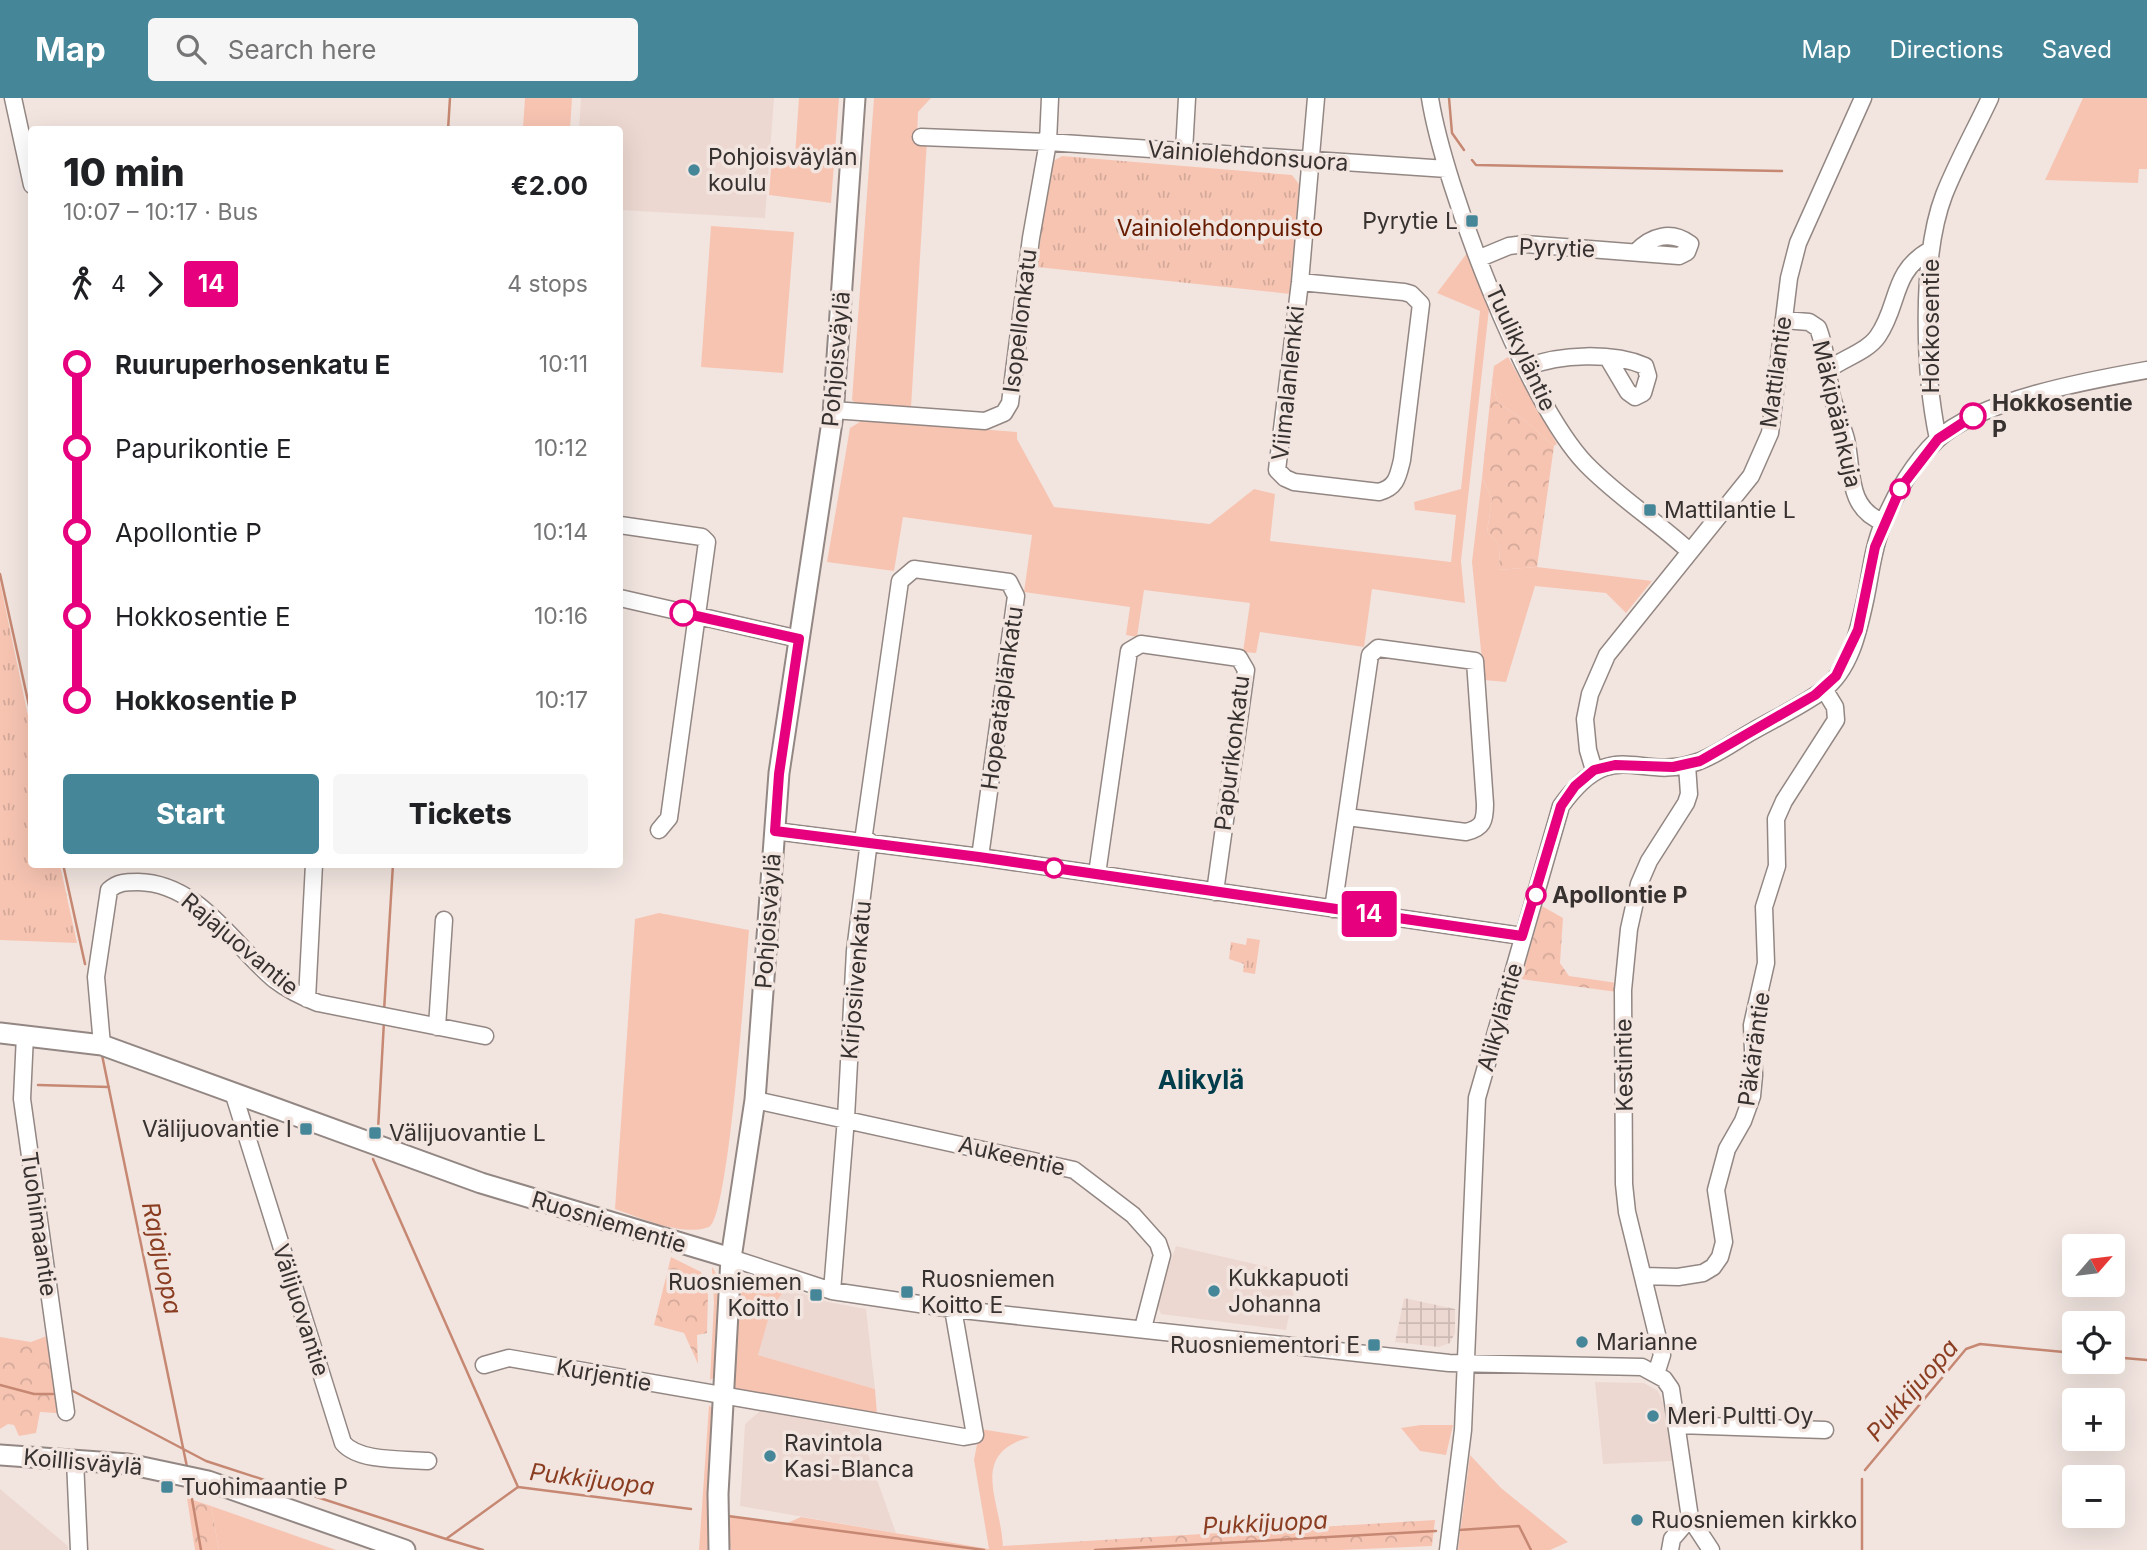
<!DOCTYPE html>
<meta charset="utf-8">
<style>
body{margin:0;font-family:Inter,sans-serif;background:#f6f6f6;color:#202124;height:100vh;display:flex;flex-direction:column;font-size:26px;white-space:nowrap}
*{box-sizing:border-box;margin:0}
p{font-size:23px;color:#757577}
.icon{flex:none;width:38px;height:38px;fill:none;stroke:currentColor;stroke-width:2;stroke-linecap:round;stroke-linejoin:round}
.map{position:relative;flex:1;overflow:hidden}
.sheet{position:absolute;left:28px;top:28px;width:595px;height:742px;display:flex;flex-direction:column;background:#fff;border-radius:7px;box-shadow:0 7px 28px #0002}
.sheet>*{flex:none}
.badge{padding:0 14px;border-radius:5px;font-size:24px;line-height:46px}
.needle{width:46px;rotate:62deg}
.fabs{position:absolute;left:2062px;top:1136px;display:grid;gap:14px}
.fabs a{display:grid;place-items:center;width:63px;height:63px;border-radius:7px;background:#fff;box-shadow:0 7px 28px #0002;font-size:35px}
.map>.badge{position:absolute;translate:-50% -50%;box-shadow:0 0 0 4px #fff}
.legs{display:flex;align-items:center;gap:10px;height:77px;padding:0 35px;font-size:23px}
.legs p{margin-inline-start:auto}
.overview{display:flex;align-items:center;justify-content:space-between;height:119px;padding:0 35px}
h1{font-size:38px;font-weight:800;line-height:52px}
.action{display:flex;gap:14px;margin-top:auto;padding:14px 35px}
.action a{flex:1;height:80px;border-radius:7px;background:#458699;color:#fff;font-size:28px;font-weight:800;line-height:80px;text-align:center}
.action a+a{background:#f6f6f6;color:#202124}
ul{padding:0 35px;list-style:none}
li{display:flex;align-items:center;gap:24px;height:84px;font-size:26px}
li i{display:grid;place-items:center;width:10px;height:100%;margin:0 9px;background:currentColor}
li i::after{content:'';width:18px;height:18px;margin:-9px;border:5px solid;border-radius:50%;background:#fff}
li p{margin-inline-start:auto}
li:first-child i{background:linear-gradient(#0000 50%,currentColor 0)}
li:last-child i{background:linear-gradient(currentColor 50%,#0000 0)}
header{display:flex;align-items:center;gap:42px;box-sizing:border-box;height:98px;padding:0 35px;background:#458699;color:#fff}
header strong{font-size:33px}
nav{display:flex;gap:38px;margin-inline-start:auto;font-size:24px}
.search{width:490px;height:63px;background:#f6f6f6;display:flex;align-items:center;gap:18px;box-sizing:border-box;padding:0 24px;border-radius:7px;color:#757577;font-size:26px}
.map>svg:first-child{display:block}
.built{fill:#edd8d1}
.industrial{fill:url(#industrial-grid)}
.green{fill:#f7c4b2}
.forest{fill:url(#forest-crowns)}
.park{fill:url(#park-tufts)}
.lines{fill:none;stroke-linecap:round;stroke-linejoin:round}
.stream{stroke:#c68872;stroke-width:2.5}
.minor-casing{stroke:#938783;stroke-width:19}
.major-casing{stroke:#938783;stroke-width:23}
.minor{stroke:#fff;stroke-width:16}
.major{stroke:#fff;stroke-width:19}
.line-1-casing{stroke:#fff;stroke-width:16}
.line-1{stroke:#e6007e;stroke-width:10}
.poi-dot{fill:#458699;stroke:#f2e5e0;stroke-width:2.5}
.stop-1-dot{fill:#fff;stroke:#e6007e;stroke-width:3.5}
.labels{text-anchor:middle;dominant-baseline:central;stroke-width:7;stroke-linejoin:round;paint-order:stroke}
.street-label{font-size:23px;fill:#373230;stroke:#f2e5e0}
.poi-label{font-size:23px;fill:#373230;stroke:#f2e5e0;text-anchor:start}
.park-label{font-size:23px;fill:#671c00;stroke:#f2e5e0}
.stop-label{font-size:23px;font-weight:bold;fill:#373230;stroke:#f2e5e0;text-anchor:start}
.water-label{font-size:24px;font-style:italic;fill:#8a3d21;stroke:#f2e5e0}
.quarter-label{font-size:26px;font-weight:bold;fill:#013d4b;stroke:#f2e5e0}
</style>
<header>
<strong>Map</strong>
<div class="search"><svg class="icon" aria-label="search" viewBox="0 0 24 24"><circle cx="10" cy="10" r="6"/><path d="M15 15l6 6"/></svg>Search here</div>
<nav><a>Map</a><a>Directions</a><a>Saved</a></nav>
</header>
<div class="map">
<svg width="2147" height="1452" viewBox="0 0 2147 1452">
<defs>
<pattern id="industrial-grid" width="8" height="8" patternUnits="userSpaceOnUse" patternTransform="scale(1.75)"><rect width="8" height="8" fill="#edd8d1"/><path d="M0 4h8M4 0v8" fill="none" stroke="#ccbab4"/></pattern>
<pattern id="forest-crowns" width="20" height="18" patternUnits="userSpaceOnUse" patternTransform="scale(1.75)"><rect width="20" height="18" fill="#f7c4b2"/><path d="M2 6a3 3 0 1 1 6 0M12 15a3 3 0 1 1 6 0" fill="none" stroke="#d4a999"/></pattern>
<pattern id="park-tufts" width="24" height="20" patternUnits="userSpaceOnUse" patternTransform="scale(1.75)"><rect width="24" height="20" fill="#f7c4b2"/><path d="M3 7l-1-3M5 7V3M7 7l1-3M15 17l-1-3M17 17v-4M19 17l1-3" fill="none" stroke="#d4a999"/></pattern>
</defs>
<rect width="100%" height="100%" fill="#f2e5e0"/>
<!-- built -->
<path class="built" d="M 581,0 L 774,0 L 765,120 L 620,112 L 620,32 L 579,32 Z
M 1176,1148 L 1298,1176 L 1286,1232 L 1161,1216 L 1156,1205 Z
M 787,1190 L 828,1204 L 866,1211 L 875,1291 L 757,1257 L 772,1208 Z
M 1595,1284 L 1644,1285 L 1658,1293 L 1665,1309 L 1672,1363 L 1603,1366 Z
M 760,1313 L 859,1331 L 896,1435 L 740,1408 L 745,1326 Z
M 0,1391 L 68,1448 L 68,1452 L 0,1452 Z"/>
<!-- industrial -->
<path class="industrial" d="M 1404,1200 L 1455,1211 L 1455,1235 L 1450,1245 L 1439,1249 L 1395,1244 Z"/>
<!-- green -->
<path class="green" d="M 525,0 L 572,0 L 570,31 L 523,30 Z
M 799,0 L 839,0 L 831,105 L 769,97 L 772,57 L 795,58 Z
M 874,0 L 931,0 L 918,14 L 917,41 L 927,42 L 911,310 L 860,309 L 852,302 Z
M 2083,0 L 2147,0 L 2147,71 L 2139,71 L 2138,85 L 2045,82 Z
M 711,128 L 794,134 L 783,275 L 701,269 Z
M 1470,151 L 1490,202 L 1461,463 L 1465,505 L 1372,491 L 1364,549 L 1260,534 L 1256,555 L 1243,554 L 1250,505 L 1144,492 L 1137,539 L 1126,537 L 1130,509 L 1024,494 L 1032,437 L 903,419 L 894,473 L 827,464 L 850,330 L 863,322 L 1017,334 L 1017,341 L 1054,409 L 1210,426 L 1254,391 L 1275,396 L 1270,443 L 1451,464 L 1456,417 L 1415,412 L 1414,404 L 1461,391 L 1480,213 L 1437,195 Z
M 1508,259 L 1557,346 L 1554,348 L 1523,321 L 1498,305 L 1492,284 L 1494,268 Z
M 1482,380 L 1492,401 L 1487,434 L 1500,448 L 1499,472 L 1537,469 L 1652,483 L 1626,515 L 1606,495 L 1535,488 L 1506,584 L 1484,582 L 1472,464 Z
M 659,815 L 749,832 C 746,867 729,1120 709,1129 C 682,1139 641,1120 615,1111 L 635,821 Z
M 712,1169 C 729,1189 717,1252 716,1278 L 710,1282 L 714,1204 Z
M 763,1182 L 787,1190 L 772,1208 L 758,1257 L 875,1291 L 877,1316 L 885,1317 L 743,1295 L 734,1289 L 731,1282 L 738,1199 L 745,1188 Z
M 709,1307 L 713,1311 L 714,1452 L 699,1452 Z
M 1421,1327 L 1453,1327 L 1446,1357 L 1420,1353 L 1401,1330 Z
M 980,1331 L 1030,1339 C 966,1357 1003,1405 1003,1452 L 731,1452 L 727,1436 L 728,1418 L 785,1426 L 801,1419 L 989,1451 L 974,1362 Z
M 1470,1357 L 1501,1390 L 1568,1444 L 1550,1452 L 1458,1452 Z
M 211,1408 L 336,1452 L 219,1452 Z"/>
<!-- forest -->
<path class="forest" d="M 1492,284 L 1498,305 L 1523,321 L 1554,348 L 1537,469 L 1499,472 L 1500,448 L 1487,434 L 1492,401 L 1482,380 Z
M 1542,808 L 1563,820 L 1560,865 L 1569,878 L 1617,885 L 1617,894 L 1521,881 Z
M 671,1159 L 701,1174 L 708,1197 L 707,1235 L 697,1237 L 698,1266 L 684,1235 L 654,1227 Z
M 49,1237 L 61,1308 L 56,1315 L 40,1314 L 36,1335 L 19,1338 L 14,1327 L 8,1326 L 0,1331 L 0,1239 L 31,1244 Z
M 187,1400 L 211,1408 L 219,1452 L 195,1452 Z
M 1435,1422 L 1432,1448 L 1340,1452 L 1003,1452 L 1003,1448 Z"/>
<!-- park -->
<path class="park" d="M 1062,58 L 1292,77 L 1299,86 L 1290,196 L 1037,169 L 1050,65 Z
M 0,484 L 31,632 L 32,766 L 60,767 L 77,845 L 0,842 Z
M 1247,840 L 1260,842 L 1255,876 L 1243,874 L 1244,866 L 1229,861 L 1231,844 L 1246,847 Z"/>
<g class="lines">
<!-- stream -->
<path class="stream" d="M 1449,0 L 1452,35 L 1464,52
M 448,32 L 450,0
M 1472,62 L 1476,67 L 1782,73
M 0,476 L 32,621
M 63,766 L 85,866
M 384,913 L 393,766
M 102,957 L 187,1369
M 38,987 L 109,989
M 378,1032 L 384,923
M 373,1061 L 518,1389
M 2112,1259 L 2147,1262
M 0,1287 L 34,1296 L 53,1296
M 73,1293 L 206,1363 L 446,1441 L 518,1389 L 691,1411
M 1865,1372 L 1966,1251 L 1980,1246 L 2074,1255
M 1862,1381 L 1862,1452
M 192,1401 L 201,1452
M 728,1418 L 984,1452
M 1459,1432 L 1519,1428 L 1531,1452
M 446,1441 L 483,1452
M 1095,1452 L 1436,1433"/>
<defs>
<path id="minor" d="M 13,0 L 32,87
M 1430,0 C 1444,88 1525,302 1586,366 C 1617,398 1655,422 1688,452
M 921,39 L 1048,44 L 1447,71
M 1184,53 L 1187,0
M 1480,160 L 1509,148 L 1525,146 L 1679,158 L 1687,154 L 1690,146 C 1671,132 1651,138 1636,154
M 1300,184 L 1404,194 L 1411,196 L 1421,206 L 1402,362 C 1398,378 1397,389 1379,394 L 1294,384 L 1285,380 L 1277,372 L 1300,184 L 1316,0
M 1784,222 L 1809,224 L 1818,230 C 1827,253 1827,276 1832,299 C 1836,313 1842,327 1846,341 C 1853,372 1846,410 1883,424
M 1527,269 C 1560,256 1612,254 1645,268 L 1648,278 L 1643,295 L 1635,299 L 1628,294 L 1609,262
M 1829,271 C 1844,260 1868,253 1878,238 C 1900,206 1891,174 1930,152
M 833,312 L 985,323 L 1004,315 L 1010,305 L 1031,140 L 1048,44 L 1050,0
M 1938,341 C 1924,275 1920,160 1944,97 C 1957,64 1975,32 1990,0
M 620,427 L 702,439 L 707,444 L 669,720 L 659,732
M 620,500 L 799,541
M 1594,672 L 1588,652 L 1585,621 L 1590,596 L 1607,557 L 1751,378 L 1770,335 L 1789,180 L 1798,145 L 1863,0
M 775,733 L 980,759 L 1522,838
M 863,743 L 900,483 L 914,471 L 1009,484 L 1016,498 L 980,759
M 1097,776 L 1129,553 L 1141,546 L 1239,560 L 1246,572 L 1215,794
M 1333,811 L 1370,557 L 1378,550 L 1475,563 L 1485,706 C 1485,723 1483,730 1466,734 L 1347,719
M 307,901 L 314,766
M 437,929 L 444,822
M 25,937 L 22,1001 L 66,1314
M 102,947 L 96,879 L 109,792 C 118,784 126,784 138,784 C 199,785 233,847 275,882 C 288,892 302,899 318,905 L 485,938
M 233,994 L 343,1345 C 359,1364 404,1361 428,1363
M 755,1002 L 1074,1072 L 1133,1117 L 1158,1145 L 1162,1157 L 1143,1230
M 731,1160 L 832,1193 L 953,1211 L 1449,1265 L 1642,1269 L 1664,1281 L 1671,1291 L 1690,1420 L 1711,1452
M 1644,1178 L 1678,1179 L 1703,1175 L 1713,1169 L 1720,1159 L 1724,1144 L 1716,1092 L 1727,1051 L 1743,1023 L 1752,998 L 1754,977 L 1752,927 L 1766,865 L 1764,809 L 1777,768 L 1776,721 L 1784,703 L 1836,622 L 1835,609 L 1824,591
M 832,1193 L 846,1020 L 855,853 L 869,743
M 484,1267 L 509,1260 L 964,1339 L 975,1337 L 953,1211
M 1656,1276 L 1662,1257 L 1627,1114 L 1624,1086 L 1623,892 L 1629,831 L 1639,786 L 1649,763 L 1686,705 L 1689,696 L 1687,667
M 1678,1327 L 1825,1332
M 75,1362 L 79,1452
M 1448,1452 L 1463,1332 L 1477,1000 L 1561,708 C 1614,635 1637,685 1697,664 C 1717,657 1735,643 1753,633 C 1776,620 1801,608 1822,593 C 1851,572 1859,531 1866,498 C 1871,474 1873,449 1883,426 C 1894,397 1915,363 1937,342 C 1979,302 2090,282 2147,272
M 1670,1452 L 1672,1441 L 1690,1420"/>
<path id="major" d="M 0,935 L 102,947 L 481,1085 L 731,1160
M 0,1357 L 128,1366 L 208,1383 L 405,1452
M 719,1452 L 718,1396 L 731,1160 L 755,1002 L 779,675 L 833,317 L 855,0"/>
</defs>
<!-- minor casing -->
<use href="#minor" class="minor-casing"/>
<!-- major casing -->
<use href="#major" class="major-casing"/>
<!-- minor -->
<use href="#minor" class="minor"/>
<!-- major -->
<use href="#major" class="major"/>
</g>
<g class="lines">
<defs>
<path id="line-1" d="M 683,515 L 799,541 L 779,676 L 775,733 L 979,759 L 1522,838 L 1561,708 L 1575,688 L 1594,672 L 1615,667 L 1673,669 L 1700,663 L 1815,597 L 1836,578 L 1858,532 L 1875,449 L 1901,389 L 1938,341 L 1973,318"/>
</defs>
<!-- line-1 casing -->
<use href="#line-1" class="line-1-casing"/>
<!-- line-1 -->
<use href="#line-1" class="line-1"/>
</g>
<!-- markers -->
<g class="poi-dot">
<circle cx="694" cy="72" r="7"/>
<rect x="1465" y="116" width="14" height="14" rx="3.5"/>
<rect x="1643" y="405" width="14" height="14" rx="3.5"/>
<rect x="299" y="1024" width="14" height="14" rx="3.5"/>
<rect x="368" y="1028" width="14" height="14" rx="3.5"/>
<circle cx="1214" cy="1193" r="7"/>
<rect x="900" y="1187" width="14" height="14" rx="3.5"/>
<rect x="809" y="1190" width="14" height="14" rx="3.5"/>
<circle cx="1582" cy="1244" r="7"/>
<rect x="1367" y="1240" width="14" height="14" rx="3.5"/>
<circle cx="1653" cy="1318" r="7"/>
<circle cx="770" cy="1358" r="7"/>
<rect x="160" y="1382" width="14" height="14" rx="3.5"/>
<circle cx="1637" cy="1422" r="7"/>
</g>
<g class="stop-1-dot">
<circle cx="1973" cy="318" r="12"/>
<circle cx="1900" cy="391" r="9"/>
<circle cx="683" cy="515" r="12"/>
<circle cx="1054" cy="770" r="9"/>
<circle cx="1536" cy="797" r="9"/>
</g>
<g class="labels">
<!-- street labels -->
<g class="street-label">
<text transform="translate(1248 58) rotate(4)">Vainiolehdonsuora</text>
<text transform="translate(1557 150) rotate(2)">Pyrytie</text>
<text transform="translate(1020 223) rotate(-83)">Isopellonkatu</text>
<text transform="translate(1931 228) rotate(-90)">Hokkosentie</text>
<text transform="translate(1521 250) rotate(65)">Tuulikyläntie</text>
<text transform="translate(836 261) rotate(-85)">Pohjoisväylä</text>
<text transform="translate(1776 274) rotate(-82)">Mattilantie</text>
<text transform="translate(1288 285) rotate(-84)">Viimalanlenkki</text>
<text transform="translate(1837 316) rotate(77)">Mäkipäänkuja</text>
<text transform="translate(1002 600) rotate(-82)">Hopeatäplänkatu</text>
<text transform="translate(1232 655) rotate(-83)">Papurikonkatu</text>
<text transform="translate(768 823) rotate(-86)">Pohjoisväylä</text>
<text transform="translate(240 846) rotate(40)">Rajajuovantie</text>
<text transform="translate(856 882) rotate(-85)">Kirjosiivenkatu</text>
<text transform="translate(1500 919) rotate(-74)">Alikyläntie</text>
<text transform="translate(1754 951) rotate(-82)">Päkäräntie</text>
<text transform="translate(1624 967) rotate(-91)">Kestintie</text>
<text transform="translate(1012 1058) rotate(13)">Aukeentie</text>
<text transform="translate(609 1124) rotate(17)">Ruosniementie</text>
<text transform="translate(39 1126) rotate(82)">Tuohimaantie</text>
<text transform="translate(301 1212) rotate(72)">Välijuovantie</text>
<text transform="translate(604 1277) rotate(10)">Kurjentie</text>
<text transform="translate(83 1364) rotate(5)">Koillisväylä</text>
</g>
<!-- poi labels -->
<g class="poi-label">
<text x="708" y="59">Pohjoisväylän<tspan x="708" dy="26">koulu</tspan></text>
<text x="1458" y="123" text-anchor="end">Pyrytie L</text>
<text x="1664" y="412">Mattilantie L</text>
<text x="292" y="1031" text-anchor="end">Välijuovantie I</text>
<text x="389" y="1035">Välijuovantie L</text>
<text x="1228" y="1180">Kukkapuoti<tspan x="1228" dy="26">Johanna</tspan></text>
<text x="921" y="1181">Ruosniemen<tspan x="921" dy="26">Koitto E</tspan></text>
<text x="802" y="1184" text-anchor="end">Ruosniemen<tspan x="802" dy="26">Koitto I</tspan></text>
<text x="1596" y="1244">Marianne</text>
<text x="1360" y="1247" text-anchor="end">Ruosniementori E</text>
<text x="1667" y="1318">Meri Pultti Oy</text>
<text x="784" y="1345">Ravintola<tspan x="784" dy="26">Kasi-Blanca</tspan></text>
<text x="181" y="1389">Tuohimaantie P</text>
<text x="1651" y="1422">Ruosniemen kirkko</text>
</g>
<!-- park labels -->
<g class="park-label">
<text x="1220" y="130">Vainiolehdonpuisto</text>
</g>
<!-- stop labels -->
<g class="stop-label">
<text x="1992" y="305">Hokkosentie<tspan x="1992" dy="26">P</tspan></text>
<text x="1552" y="797">Apollontie P</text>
</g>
<!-- water labels -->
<g class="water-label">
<text transform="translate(162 1160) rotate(78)">Rajajuopa</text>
<text transform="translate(1912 1292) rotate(-49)">Pukkijuopa</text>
<text transform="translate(592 1381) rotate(7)">Pukkijuopa</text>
<text transform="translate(1265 1425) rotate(-3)">Pukkijuopa</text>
</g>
<!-- quarter labels -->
<g class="quarter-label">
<text x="1201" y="981">Alikylä</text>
</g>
</g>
</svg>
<div class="fabs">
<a><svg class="needle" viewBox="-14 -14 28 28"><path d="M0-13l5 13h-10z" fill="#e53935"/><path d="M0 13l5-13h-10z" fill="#757577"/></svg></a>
<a><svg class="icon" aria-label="locate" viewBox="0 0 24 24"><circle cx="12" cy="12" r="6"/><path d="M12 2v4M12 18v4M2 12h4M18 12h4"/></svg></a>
<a>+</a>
<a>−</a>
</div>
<b class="badge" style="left:1369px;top:816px;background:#e6007e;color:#fff">14</b>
<section class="sheet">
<div class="overview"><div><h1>10 min</h1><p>10:07 – 10:17 · Bus</p></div><b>€2.00</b></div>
<div class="legs"><svg class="icon" aria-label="walk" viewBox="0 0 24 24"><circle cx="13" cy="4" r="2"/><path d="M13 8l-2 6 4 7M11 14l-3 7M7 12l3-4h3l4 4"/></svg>4<svg class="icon" aria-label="forward" viewBox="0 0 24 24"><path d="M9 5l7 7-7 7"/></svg><b class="badge" style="background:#e6007e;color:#fff">14</b><p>4 stops</p></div>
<ul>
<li><i style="color:#e6007e"></i><b>Ruuruperhosenkatu E</b><p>10:11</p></li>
<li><i style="color:#e6007e"></i><span>Papurikontie E</span><p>10:12</p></li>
<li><i style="color:#e6007e"></i><span>Apollontie P</span><p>10:14</p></li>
<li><i style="color:#e6007e"></i><span>Hokkosentie E</span><p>10:16</p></li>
<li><i style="color:#e6007e"></i><b>Hokkosentie P</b><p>10:17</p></li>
</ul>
<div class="action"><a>Start</a><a>Tickets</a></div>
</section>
</div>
